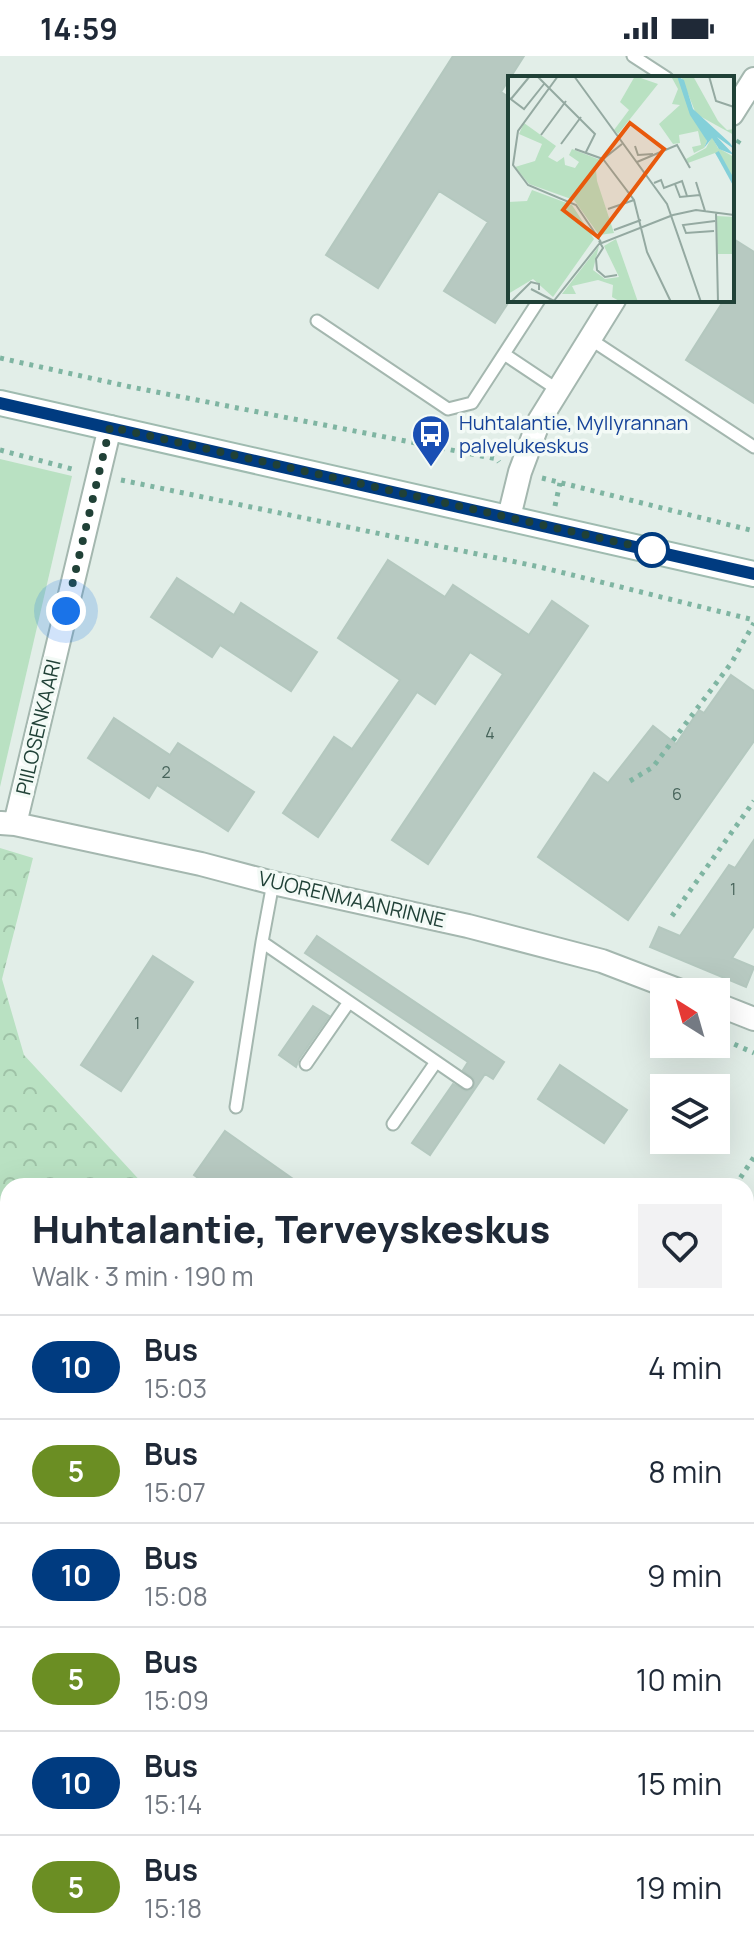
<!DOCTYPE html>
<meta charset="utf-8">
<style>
body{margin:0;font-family:Manrope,sans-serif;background:#f2f2f3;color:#1f2937;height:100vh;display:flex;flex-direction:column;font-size:30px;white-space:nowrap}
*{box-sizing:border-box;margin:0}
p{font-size:26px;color:#747a83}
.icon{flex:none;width:44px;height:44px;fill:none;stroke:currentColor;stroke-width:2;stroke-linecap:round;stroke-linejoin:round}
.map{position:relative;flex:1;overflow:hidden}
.side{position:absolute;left:0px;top:1122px;width:754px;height:776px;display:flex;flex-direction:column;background:#fff;border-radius:24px 24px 0 0;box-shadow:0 8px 32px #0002}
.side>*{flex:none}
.badge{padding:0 16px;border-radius:26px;font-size:28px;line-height:52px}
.needle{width:52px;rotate:323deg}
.buttons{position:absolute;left:650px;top:922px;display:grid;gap:16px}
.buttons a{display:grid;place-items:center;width:80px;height:80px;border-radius:0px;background:#fff;box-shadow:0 8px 32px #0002;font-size:40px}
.you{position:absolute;width:40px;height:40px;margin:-20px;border:6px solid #fff;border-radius:50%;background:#1a73e8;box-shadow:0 0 0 12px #1a73e833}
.map>.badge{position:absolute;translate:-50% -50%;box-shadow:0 0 0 4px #fff}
.round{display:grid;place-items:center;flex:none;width:84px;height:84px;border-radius:0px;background:#f2f2f3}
.head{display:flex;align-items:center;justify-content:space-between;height:136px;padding:0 32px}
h1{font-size:38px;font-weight:800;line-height:60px}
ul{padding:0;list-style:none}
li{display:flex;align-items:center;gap:24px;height:104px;padding:0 32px;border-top:2px solid #e0e1e3}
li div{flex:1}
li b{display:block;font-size:30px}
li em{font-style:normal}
li .badge{min-width:88px;font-weight:700;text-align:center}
.status{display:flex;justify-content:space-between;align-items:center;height:56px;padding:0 40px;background:#fff;direction:ltr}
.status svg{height:22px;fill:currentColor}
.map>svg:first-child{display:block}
.forest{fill:url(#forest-crowns)}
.green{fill:#b9e1c2}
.building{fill:#b7c9c1;stroke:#b4c8bf;stroke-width:2}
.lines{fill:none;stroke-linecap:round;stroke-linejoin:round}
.lane-casing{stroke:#a4b7af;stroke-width:15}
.street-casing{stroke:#a4b7af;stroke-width:26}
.secondary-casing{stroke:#9fbbb0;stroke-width:28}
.path{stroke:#7fb5a2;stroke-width:5;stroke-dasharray:4 6;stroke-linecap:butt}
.lane{stroke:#fff;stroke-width:11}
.street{stroke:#fff;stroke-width:22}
.secondary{stroke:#fff;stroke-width:24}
.line-casing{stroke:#fff;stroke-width:18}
.line{stroke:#003b80;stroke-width:12}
.walk{stroke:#204137;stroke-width:8;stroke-dasharray:0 14.4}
.stop-dot{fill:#fff;stroke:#003b80;stroke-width:4}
.labels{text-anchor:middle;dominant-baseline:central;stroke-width:7;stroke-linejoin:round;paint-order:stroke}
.number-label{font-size:16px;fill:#46635a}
.transit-label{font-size:20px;fill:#164399;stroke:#f3faf6;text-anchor:start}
.street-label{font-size:20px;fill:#204137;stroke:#f3faf6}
.inset-river{fill:none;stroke:#84d0d9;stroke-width:4}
.inset-road{fill:none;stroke:#94a9a1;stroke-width:2}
.view{fill:#e8590c;fill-opacity:0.15;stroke:#e8590c;stroke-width:4}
.inset-edge{fill:none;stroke:#204137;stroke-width:4}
</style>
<div class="status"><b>14:59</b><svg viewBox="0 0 49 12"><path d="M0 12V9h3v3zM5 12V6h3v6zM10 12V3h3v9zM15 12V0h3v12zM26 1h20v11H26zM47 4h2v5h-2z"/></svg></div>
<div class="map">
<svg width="754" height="1898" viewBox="0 0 754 1898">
<defs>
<pattern id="forest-crowns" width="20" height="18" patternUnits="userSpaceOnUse" patternTransform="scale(2)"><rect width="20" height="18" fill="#b9e1c2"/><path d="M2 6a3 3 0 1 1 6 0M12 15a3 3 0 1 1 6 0" fill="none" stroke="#9fc2a7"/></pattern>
</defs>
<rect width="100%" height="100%" fill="#e2eee8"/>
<!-- forest -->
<path class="forest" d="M 0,792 L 33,802 L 2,923 L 24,999 L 145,1130 L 8,1130 L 8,1651 L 0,1652 Z
M 746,1556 L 754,1562 L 754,1870 L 746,1870 Z
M 0,1744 L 8,1744 L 8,1890 L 517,1890 L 537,1898 L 0,1898 Z"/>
<!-- green -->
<path class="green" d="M 0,403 L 72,420 L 0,731 Z"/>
<!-- building -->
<path class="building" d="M 453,0 L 524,0 L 501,36 L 510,42 L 510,244 L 495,267 L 444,235 L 488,166 L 439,135 L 378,232 L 326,199 Z
M 732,182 L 754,196 L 754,347 L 686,304 L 724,244 L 732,244 Z
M 388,504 L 445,541 L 453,529 L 529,579 L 552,545 L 588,570 L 428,808 L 392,784 L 503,618 L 470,596 L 435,648 L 417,636 L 318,781 L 283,757 L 334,681 L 352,693 L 400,624 L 338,582 Z
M 177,522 L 234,559 L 241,547 L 317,596 L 291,635 L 220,589 L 212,601 L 151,561 Z
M 731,619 L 754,635 L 754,685 L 628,864 L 538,801 L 594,717 L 608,727 L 653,670 L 676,688 L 699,654 L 704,657 Z
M 114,662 L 170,699 L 178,687 L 254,736 L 228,775 L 157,729 L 149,742 L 88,702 Z
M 754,784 L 754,870 L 732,902 L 754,911 L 746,931 L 650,891 L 659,871 L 680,880 L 729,809 L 735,812 Z
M 317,880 L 504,1006 L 493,1023 L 485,1018 L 430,1099 L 412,1087 L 453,1028 L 466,1035 L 473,1032 L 474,1023 L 463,1014 L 468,1006 L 305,897 Z
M 153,900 L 193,926 L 121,1035 L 81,1009 Z
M 313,950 L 329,960 L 299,1003 L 296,1011 L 279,999 Z
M 560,1009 L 627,1054 L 604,1087 L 538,1043 Z
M 225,1075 L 303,1130 L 209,1130 L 194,1119 Z"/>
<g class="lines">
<defs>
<path id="lane" d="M 633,0 L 667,22
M 317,265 L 448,353 L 472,347 L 539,244
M 590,283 L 754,391
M 504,298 L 558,334
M 273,827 L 262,886 L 467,1027
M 306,1008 L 349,946
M 236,1051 L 262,886
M 393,1068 L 436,1006
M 746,1196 L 754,1183
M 746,1322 L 754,1328"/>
<path id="street" d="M 732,58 L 754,23
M 509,461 L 520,416 L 539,365 L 614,244
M 1,767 L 15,768 L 110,371
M 15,768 L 201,808 L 273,827 L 468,870 L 602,905 L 683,936
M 716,948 L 754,963"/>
<path id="secondary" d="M 0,347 L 754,518
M 0,1696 L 8,1696
M 684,1890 L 700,1896 L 725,1898"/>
</defs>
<!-- lane casing -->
<use href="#lane" class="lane-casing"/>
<!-- street casing -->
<use href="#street" class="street-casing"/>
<!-- secondary casing -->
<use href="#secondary" class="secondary-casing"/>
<!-- path -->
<path class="path" d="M 732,96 L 742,80
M 0,302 L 131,331 L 497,403 L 499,406
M 0,394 L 76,414
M 542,422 L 754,475
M 121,424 L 540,511 L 754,564
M 555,450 L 560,427
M 630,725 L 653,711 L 732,606 L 754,567
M 672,860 L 754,745
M 716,980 L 754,997
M 735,1130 L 754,1101
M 0,1519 L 8,1518
M 0,1563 L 8,1570
M 0,1731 L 8,1731
M 746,1771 L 754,1774
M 0,1787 L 8,1787
M 184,1890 L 186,1898
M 248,1890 L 248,1898
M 589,1890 L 607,1898
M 2,1898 L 13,1890
M 74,1898 L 87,1890"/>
<!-- lane -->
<use href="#lane" class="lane"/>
<!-- street -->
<use href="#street" class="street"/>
<!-- secondary -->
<use href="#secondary" class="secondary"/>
</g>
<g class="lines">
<defs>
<path id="line" d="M 0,347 L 754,518"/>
</defs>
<!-- line casing -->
<use href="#line" class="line-casing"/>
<!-- line -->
<use href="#line" class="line"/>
<!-- walk -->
<path class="walk" d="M 66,555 L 110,371 L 657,495 L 652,494"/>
</g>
<!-- icons -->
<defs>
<symbol id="bus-pin" viewBox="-11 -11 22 30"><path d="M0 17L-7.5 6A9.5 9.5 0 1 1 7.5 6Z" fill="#1a4fb4" stroke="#f3faf6"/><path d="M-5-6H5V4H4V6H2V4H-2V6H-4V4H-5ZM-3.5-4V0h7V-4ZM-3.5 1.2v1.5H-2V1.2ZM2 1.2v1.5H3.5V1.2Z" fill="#fff"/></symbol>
</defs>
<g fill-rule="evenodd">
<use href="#bus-pin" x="409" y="356" width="44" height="60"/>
</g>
<!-- markers -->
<circle class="stop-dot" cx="652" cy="494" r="16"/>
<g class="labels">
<!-- number labels -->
<g class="number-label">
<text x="490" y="677">4</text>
<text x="166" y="716">2</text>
<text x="677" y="738">6</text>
<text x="733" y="833">1</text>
<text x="137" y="967">1</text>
</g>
<!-- transit labels -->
<g class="transit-label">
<text x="459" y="366">Huhtalantie, Myllyrannan<tspan x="459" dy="23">palvelukeskus</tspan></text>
</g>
<!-- street labels -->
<g class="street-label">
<text transform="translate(38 671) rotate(-77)">PIILOSENKAARI</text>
<text transform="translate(352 843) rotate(13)">VUORENMAANRINNE</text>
</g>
</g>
<!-- overview -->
<g transform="translate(508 20)">
<rect width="226" height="226" fill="#e2eee8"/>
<path d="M 127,0 L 150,8 L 110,58 L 106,54 L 121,34 L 112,26 ZM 143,0 L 169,0 L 199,65 L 196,72 L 186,77 L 184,71 L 193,69 L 190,55 L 171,59 L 172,67 L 165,68 L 151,48 L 172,29 L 164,28 L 170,13 L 164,2 ZM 16,47 L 48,70 L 40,81 L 49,86 L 56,81 L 57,89 L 67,92 L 71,86 L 61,79 L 64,73 L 95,85 L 88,94 L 89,105 L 106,157 L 91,159 L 66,124 L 21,108 L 7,91 L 27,85 L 34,68 L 11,58 ZM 24,114 L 64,129 L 86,163 L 45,221 L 25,203 L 0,218 L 0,126 L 19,125 ZM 108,163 L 130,226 L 113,226 L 104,221 L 105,209 L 90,204 L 64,210 L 68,218 L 54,218 L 91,170 L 85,194 L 97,203 L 111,201 L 96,170 Z" fill="#b9e1c2"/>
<path d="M 173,0 L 185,0 L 210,45 L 219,54 L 226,53 L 226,59 L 188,38 ZM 204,61 L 210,72 L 226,81 L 226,104 L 207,77 L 180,87 L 178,83 L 198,72 ZM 209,140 L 226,141 L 226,178 L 209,178 Z" fill="#b9e1c2"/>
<path d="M 169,0 L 176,4 L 185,33 L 222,67 L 226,73 L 209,61 L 226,79 L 211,73 L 204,62 L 196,72 L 199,65 L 182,39 Z" fill="#84d0d9"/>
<path class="inset-river" d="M 209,76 L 226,107"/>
<path class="inset-road" d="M 29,0 L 87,58 L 78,76M 50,0 L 10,55 L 5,89 L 20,109 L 68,129 L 93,166M 66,0 L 159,128 L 193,226M 201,0 L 208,25 L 226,31M 0,21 L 16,33 L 36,8M 3,23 L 22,0M 33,59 L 58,25M 53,68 L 73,41M 127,70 L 130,79 L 145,78M 67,73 L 95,83 L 114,68M 95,83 L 126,124 L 139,176 L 163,226M 129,86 L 169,69 L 182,92M 188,106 L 197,135M 146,107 L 153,104 L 156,112 L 174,105 L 179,120M 167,108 L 172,121 L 192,119M 100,133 L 126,124M 208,137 L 210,226M 165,139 L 188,134 L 226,139M 106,154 L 133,144M 206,155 L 178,157 L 175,149 L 207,145M 91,165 L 95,172 L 88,183 L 89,194 L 97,201 L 109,199M 23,213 L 46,225M 3,226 L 23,206 L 31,208 L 31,214M 45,226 L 91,168 L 165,139"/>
<path class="view" d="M 122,47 L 156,73 L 90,161 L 55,134 Z"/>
<rect width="226" height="226" class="inset-edge"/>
</g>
</svg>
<div class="buttons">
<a><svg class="needle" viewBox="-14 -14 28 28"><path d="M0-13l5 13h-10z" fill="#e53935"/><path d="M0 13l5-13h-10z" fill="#747a83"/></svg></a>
<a><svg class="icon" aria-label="layers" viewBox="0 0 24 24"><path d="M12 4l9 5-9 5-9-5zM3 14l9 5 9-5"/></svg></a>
</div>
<div class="you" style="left:66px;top:555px"></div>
<section class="side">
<div class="head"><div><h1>Huhtalantie, Terveyskeskus</h1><p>Walk · 3 min · 190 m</p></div><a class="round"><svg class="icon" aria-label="heart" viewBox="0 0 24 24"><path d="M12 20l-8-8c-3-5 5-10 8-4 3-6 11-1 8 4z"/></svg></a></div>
<ul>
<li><span class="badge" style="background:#003b80;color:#fff">10</span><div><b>Bus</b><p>15:03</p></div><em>4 min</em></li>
<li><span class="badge" style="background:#6b8e23;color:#fff">5</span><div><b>Bus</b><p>15:07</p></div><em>8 min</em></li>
<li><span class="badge" style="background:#003b80;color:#fff">10</span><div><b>Bus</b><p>15:08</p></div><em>9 min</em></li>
<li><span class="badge" style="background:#6b8e23;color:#fff">5</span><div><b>Bus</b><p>15:09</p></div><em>10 min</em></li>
<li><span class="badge" style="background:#003b80;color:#fff">10</span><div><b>Bus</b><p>15:14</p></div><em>15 min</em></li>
<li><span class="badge" style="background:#6b8e23;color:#fff">5</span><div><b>Bus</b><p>15:18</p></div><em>19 min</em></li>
</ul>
</section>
</div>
